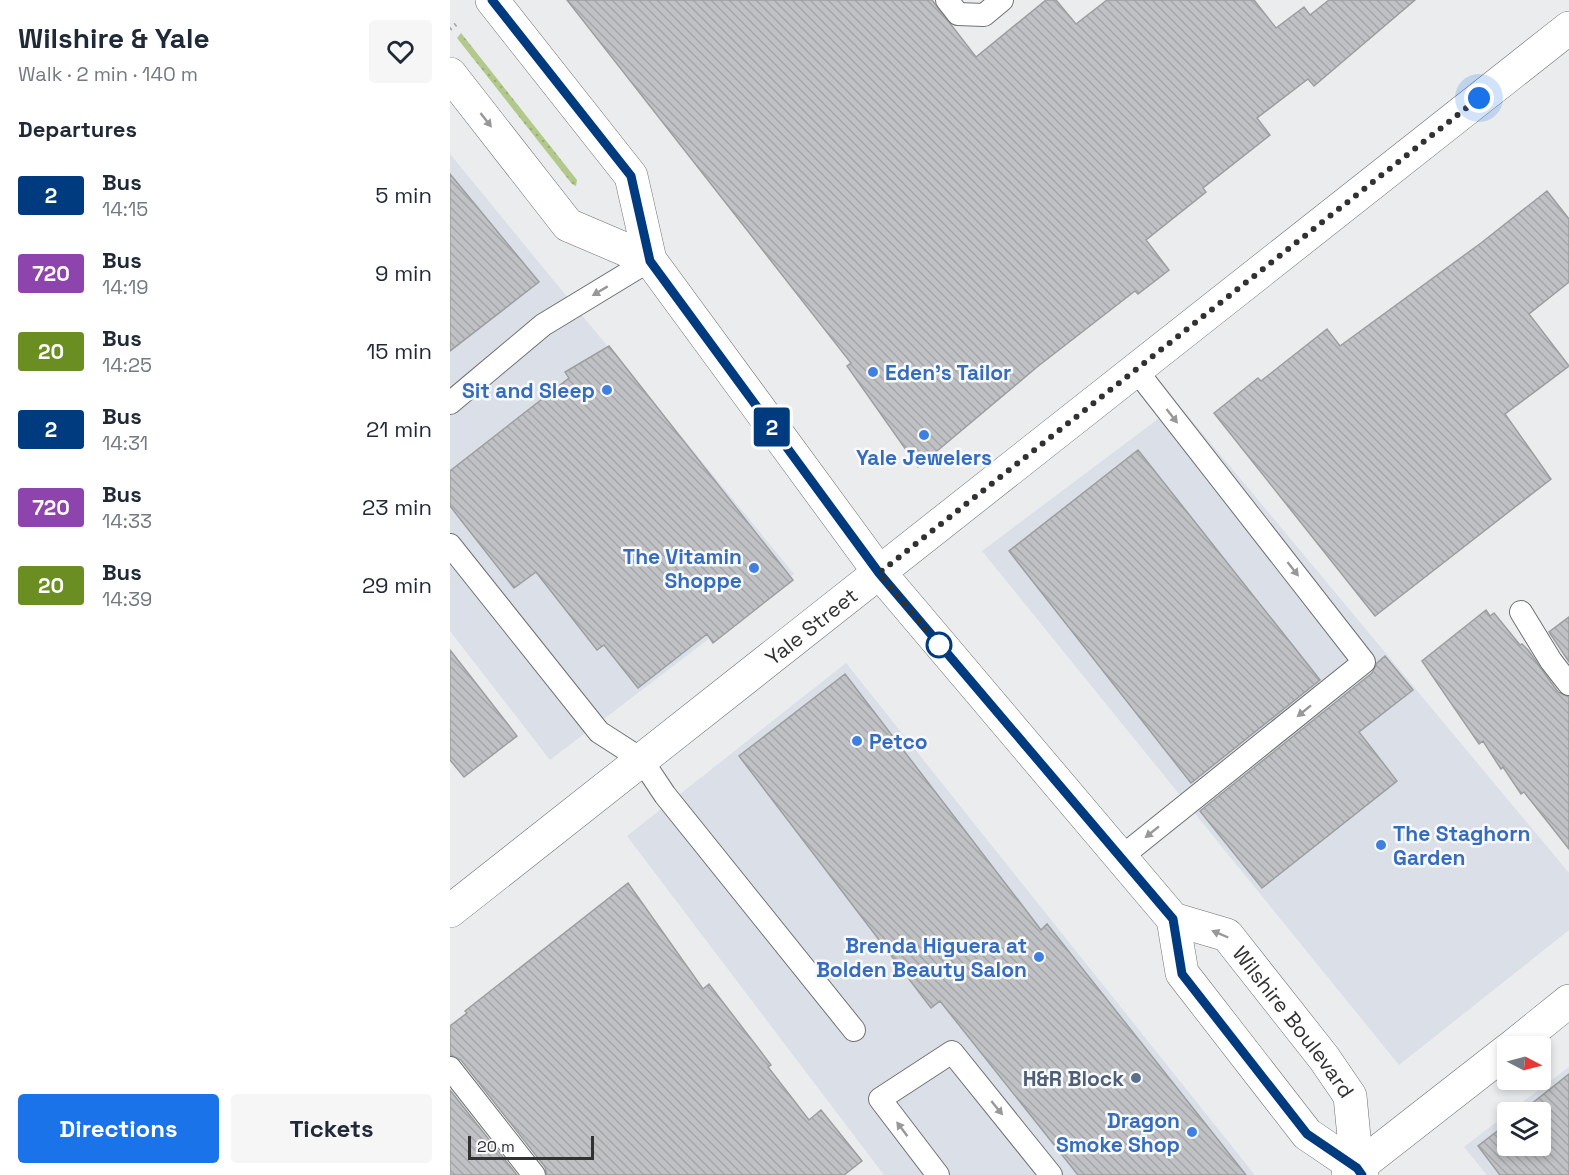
<!DOCTYPE html>
<meta charset="utf-8">
<style>
body{margin:0;font-family:"Space Grotesk",sans-serif;background:#f6f6f7;color:#1f2937;height:100vh;display:flex;flex-direction:column;font-size:22px;white-space:nowrap}
*{box-sizing:border-box;margin:0}
p{font-size:20px;color:#747a83}
.icon{flex:none;width:33px;height:33px;fill:none;stroke:currentColor;stroke-width:2;stroke-linecap:round;stroke-linejoin:round}
.map{position:relative;flex:1;overflow:hidden}
.details{display:flex;flex-direction:column;background:#fff;width:450px}
.details>*{flex:none}
.badge{padding:0 12px;border-radius:4px;font-size:21px;line-height:39px}
.needle{width:39px;rotate:96deg}
.controls{position:absolute;left:1047px;top:1036px;display:grid;gap:12px}
.controls a{display:grid;place-items:center;width:54px;height:54px;border-radius:6px;background:#fff;box-shadow:0 3px 9px #0003;font-size:30px}
.scale{position:absolute;left:18px;bottom:15px;width:126px;box-sizing:border-box;padding-left:6px;border:3px solid #313132;border-top:0;font-size:16px;line-height:21px;white-space:nowrap;color:#313132;-webkit-text-stroke:4px #f7f9fb;paint-order:stroke}
.you{position:absolute;width:30px;height:30px;margin:-15px;border:4px solid #fff;border-radius:50%;background:#1a73e8;box-shadow:0 0 0 9px #1a73e833}
.map>.badge{position:absolute;translate:-50% -50%;box-shadow:0 0 0 3px #fff}
h2{padding:0 18px;font-size:22px;line-height:54px}
.round{display:grid;place-items:center;flex:none;width:63px;height:63px;border-radius:6px;background:#f6f6f7}
.headline{display:flex;align-items:center;justify-content:space-between;height:102px;padding:0 18px}
h1{font-size:28px;font-weight:800;line-height:45px}
.cta{display:flex;gap:12px;margin-top:auto;padding:12px 18px}
.cta a{flex:1;height:69px;border-radius:6px;background:#1a73e8;color:#fff;font-size:24px;font-weight:800;line-height:69px;text-align:center}
.cta a+a{background:#f6f6f7;color:#1f2937}
ul{padding:0;list-style:none}
li{display:flex;align-items:center;gap:18px;height:78px;padding:0 18px}
li div{flex:1}
li b{display:block;font-size:22px}
li em{font-style:normal}
li .badge{min-width:66px;font-weight:700;text-align:center}
main{display:flex;flex:1;min-height:0}
.map>svg:first-child{display:block}
.built{fill:#dadfe8}
.grass{fill:url(#grass-dots)}
.building{fill:url(#building-back-hatch);stroke:#9c9ea0;stroke-width:1.5}
.lines{fill:none;stroke-linecap:round;stroke-linejoin:round}
.lane-casing{stroke:#707173;stroke-width:24}
.street-casing{stroke:#707173;stroke-width:34}
.primary-casing{stroke:#707173;stroke-width:34}
.path{stroke:#a1a3a4;stroke-width:4;stroke-dasharray:1.5 4.5;stroke-linecap:butt}
.lane{stroke:#fff;stroke-width:22}
.street{stroke:#fff;stroke-width:33}
.primary{stroke:#fff;stroke-width:33}
.oneway{fill:#989898}
.line-casing{stroke:#fff;stroke-width:14}
.line{stroke:#003b80;stroke-width:9}
.walk{stroke:#313132;stroke-width:6;stroke-dasharray:0 10.8}
.shop-dot{fill:#3f7fe0;stroke:#f7f9fb;stroke-width:2}
.stop-dot{fill:#fff;stroke:#003b80;stroke-width:3}
.service-dot{fill:#5c6f8a;stroke:#f7f9fb;stroke-width:2}
.labels{text-anchor:middle;dominant-baseline:central;stroke-width:5;stroke-linejoin:round;paint-order:stroke}
.shop-label{font-size:21px;font-weight:bold;fill:#366cbe;stroke:#f7f9fb;text-anchor:end}
.street-label{font-size:21px;fill:#313132;stroke:#f7f9fb}
.service-label{font-size:21px;font-weight:bold;fill:#4e5e75;stroke:#f7f9fb;text-anchor:end}
</style>
<main>
<section class="details">
<div class="headline"><div><h1>Wilshire &amp; Yale</h1><p>Walk · 2 min · 140 m</p></div><a class="round"><svg class="icon" aria-label="heart" viewBox="0 0 24 24"><path d="M12 20l-8-8c-3-5 5-10 8-4 3-6 11-1 8 4z"/></svg></a></div>
<h2>Departures</h2>
<ul>
<li><span class="badge" style="background:#003b80;color:#fff">2</span><div><b>Bus</b><p>14:15</p></div><em>5 min</em></li>
<li><span class="badge" style="background:#8e44ad;color:#fff">720</span><div><b>Bus</b><p>14:19</p></div><em>9 min</em></li>
<li><span class="badge" style="background:#6b8e23;color:#fff">20</span><div><b>Bus</b><p>14:25</p></div><em>15 min</em></li>
<li><span class="badge" style="background:#003b80;color:#fff">2</span><div><b>Bus</b><p>14:31</p></div><em>21 min</em></li>
<li><span class="badge" style="background:#8e44ad;color:#fff">720</span><div><b>Bus</b><p>14:33</p></div><em>23 min</em></li>
<li><span class="badge" style="background:#6b8e23;color:#fff">20</span><div><b>Bus</b><p>14:39</p></div><em>29 min</em></li>
</ul>
<div class="cta"><a>Directions</a><a>Tickets</a></div>
</section>
<div class="map">
<svg width="1119" height="1175" viewBox="0 0 1119 1175">
<defs>
<pattern id="grass-dots" width="8" height="8" patternUnits="userSpaceOnUse" patternTransform="scale(1.5)"><rect width="8" height="8" fill="#b3c98c"/><path d="M2 2h.1M6 6h.1" fill="none" stroke="#9aad79" stroke-width="1.8" stroke-linecap="round"/></pattern>
<pattern id="building-back-hatch" width="6" height="6" patternUnits="userSpaceOnUse" patternTransform="scale(1.5)"><rect width="6" height="6" fill="#c0c1c4"/><path d="M-1 5l2 2M0 0l6 6M5-1l2 2" fill="none" stroke="#a5a6a9"/></pattern>
</defs>
<rect width="100%" height="100%" fill="#eaecee"/>
<!-- built -->
<path class="built" d="M 0,154 L 344,574 L 100,760 L 0,631 Z
M 728,404 L 1119,873 L 1119,930 L 949,1065 L 532,551 Z
M 396,663 L 804,1174 L 803,1175 L 434,1175 L 177,836 Z
M 1119,1067 L 1119,1175 L 1037,1175 L 1014,1147 L 1057,1114 L 1058,1146 L 1090,1146 L 1090,1113 L 1058,1113 Z"/>
<!-- grass -->
<path class="grass" d="M 11,33 L 127,180 L 126,186 L 122,184 L 7,38 Z"/>
<!-- building -->
<path class="building" d="M 117,0 L 482,0 L 526,57 L 596,0 L 606,0 L 626,24 L 657,0 L 804,0 L 826,28 L 854,7 L 860,15 L 879,0 L 965,0 L 864,86 L 858,79 L 807,118 L 820,135 L 753,188 L 756,192 L 696,240 L 719,270 L 688,294 L 685,291 L 587,367 L 468,467 L 397,366 L 401,363 Z
M 0,174 L 89,282 L 0,351 Z
M 1097,191 L 1119,219 L 1119,282 L 1079,314 L 1119,366 L 1055,414 L 1101,479 L 925,616 L 764,413 L 808,378 L 811,381 L 877,329 L 890,346 L 1031,243 Z
M 159,346 L 343,580 L 263,643 L 257,634 L 188,688 L 154,645 L 147,650 L 86,572 L 64,588 L 0,506 L 0,471 L 119,378 L 115,372 Z
M 688,450 L 870,680 L 741,783 L 559,551 Z
M 1036,610 L 1040,616 L 1044,613 L 1070,645 L 1072,644 L 1078,650 L 1108,692 L 1119,697 L 1119,849 L 1074,792 L 1071,794 L 1053,767 L 1051,769 L 1033,741 L 1029,744 L 972,661 Z
M 1119,617 L 1119,662 L 1099,632 Z
M 0,650 L 67,736 L 14,777 L 0,760 Z
M 935,656 L 963,690 L 909,732 L 947,781 L 812,888 L 750,811 L 922,673 L 927,663 Z
M 395,674 L 591,930 L 597,924 L 796,1175 L 628,1175 L 490,1001 L 481,1008 L 289,756 Z
M 178,883 L 253,989 L 259,984 L 321,1065 L 318,1067 L 359,1120 L 371,1110 L 412,1161 L 394,1175 L 97,1175 L 95,1167 L 11,1060 L 0,1055 L 0,1026 L 17,1013 L 15,1011 Z
M 1119,1074 L 1119,1175 L 1050,1175 L 1028,1146 L 1058,1123 L 1058,1146 L 1090,1146 L 1090,1113 L 1070,1113 Z
M 0,1090 L 67,1175 L 0,1175 Z"/>
<g class="lines">
<defs>
<path id="lane" d="M 497,0 L 508,14 L 534,15 L 552,0
M 0,403 L 93,325 L 200,260
M 0,545 L 149,732 L 191,759 L 215,795 L 404,1030
M 1071,612 L 1101,661 L 1119,684
M 670,858 L 914,662 L 686,370
M 0,1068 L 84,1175
M 488,1175 L 430,1099 L 502,1052 L 601,1175"/>
<g id="street">
<path id="s1" d="M 0,911 L 1119,28"/>
<path d="M 1062,1047 L 1119,1001"/>
<path d="M 898,1175 L 1058,1050"/>
</g>
<g id="primary">
<path id="s2" d="M 42,0 L 181,176 L 200,260 L 429,572 L 723,919 L 777,935 L 874,1058 L 900,1096 L 907,1168"/>
<path d="M 0,74 L 118,225 L 200,260"/>
<path d="M 723,919 L 732,973 L 857,1134 L 907,1168 L 912,1175"/>
</g>
</defs>
<!-- lane casing -->
<use href="#lane" class="lane-casing"/>
<!-- street casing -->
<use href="#street" class="street-casing"/>
<!-- primary casing -->
<use href="#primary" class="primary-casing"/>
<!-- path -->
<path class="path" d="M 0,29 L 9,22"/>
<!-- lane -->
<use href="#lane" class="lane"/>
<!-- street -->
<use href="#street" class="street"/>
<!-- primary -->
<use href="#primary" class="primary"/>
</g>
<!-- one-way arrows -->
<defs><path id="oneway-solid" d="M-6-.8H1V-3.2L6.5 0L1 3.2V.8H-6Z" transform="scale(1.5)"/></defs>
<g class="oneway">
<use href="#oneway-solid" transform="translate(36 120) rotate(52)"/>
<use href="#oneway-solid" transform="translate(150 291) rotate(149)"/>
<use href="#oneway-solid" transform="translate(722 416) rotate(52)"/>
<use href="#oneway-solid" transform="translate(843 569) rotate(52)"/>
<use href="#oneway-solid" transform="translate(854 711) rotate(141)"/>
<use href="#oneway-solid" transform="translate(702 832) rotate(141)"/>
<use href="#oneway-solid" transform="translate(770 934) rotate(-157)"/>
<use href="#oneway-solid" transform="translate(547 1108) rotate(51)"/>
<use href="#oneway-solid" transform="translate(452 1129) rotate(-127)"/>
</g>
<g class="lines">
<defs>
<path id="line" d="M 42,0 L 181,176 L 200,261 L 429,573 L 723,919 L 732,974 L 857,1134 L 907,1168 L 912,1175"/>
</defs>
<!-- line casing -->
<use href="#line" class="line-casing"/>
<!-- line -->
<use href="#line" class="line"/>
<!-- walk -->
<path class="walk" d="M 489,645 L 429,573 L 1029,98"/>
</g>
<!-- markers -->
<g class="shop-dot">
<circle cx="423" cy="372" r="6"/>
<circle cx="157" cy="390" r="6"/>
<circle cx="474" cy="435" r="6"/>
<circle cx="304" cy="568" r="6"/>
<circle cx="407" cy="741" r="6"/>
<circle cx="931" cy="845" r="6"/>
<circle cx="589" cy="957" r="6"/>
<circle cx="742" cy="1132" r="6"/>
</g>
<circle class="stop-dot" cx="489" cy="645" r="12"/>
<circle class="service-dot" cx="686" cy="1078" r="6"/>
<g class="labels">
<!-- shop labels -->
<g class="shop-label">
<text x="435" y="372" text-anchor="start">Eden's Tailor</text>
<text x="145" y="390">Sit and Sleep</text>
<text x="474" y="457" text-anchor="middle">Yale Jewelers</text>
<text x="292" y="556">The Vitamin<tspan x="292" dy="24">Shoppe</tspan></text>
<text x="419" y="741" text-anchor="start">Petco</text>
<text x="943" y="833" text-anchor="start">The Staghorn<tspan x="943" dy="24">Garden</tspan></text>
<text x="577" y="945">Brenda Higuera at<tspan x="577" dy="24">Bolden Beauty Salon</tspan></text>
<text x="730" y="1120">Dragon<tspan x="730" dy="24">Smoke Shop</tspan></text>
</g>
<!-- street labels -->
<g class="street-label">
<text stroke="none"><textPath href="#s1" startOffset="460">Yale Street</textPath></text>
<text stroke="none"><textPath href="#s2" startOffset="1318">Wilshire Boulevard</textPath></text>
</g>
<!-- service labels -->
<g class="service-label">
<text x="674" y="1078">H&amp;R Block</text>
</g>
</g>
</svg>
<div class="controls">
<a><svg class="needle" viewBox="-14 -14 28 28"><path d="M0-13l5 13h-10z" fill="#e53935"/><path d="M0 13l5-13h-10z" fill="#747a83"/></svg></a>
<a><svg class="icon" aria-label="layers" viewBox="0 0 24 24"><path d="M12 4l9 5-9 5-9-5zM3 14l9 5 9-5"/></svg></a>
</div>
<div class="scale">20 m</div>
<div class="you" style="left:1029px;top:98px"></div>
<b class="badge" style="left:322px;top:427px;background:#003b80;color:#fff">2</b>
</div>
</main>
